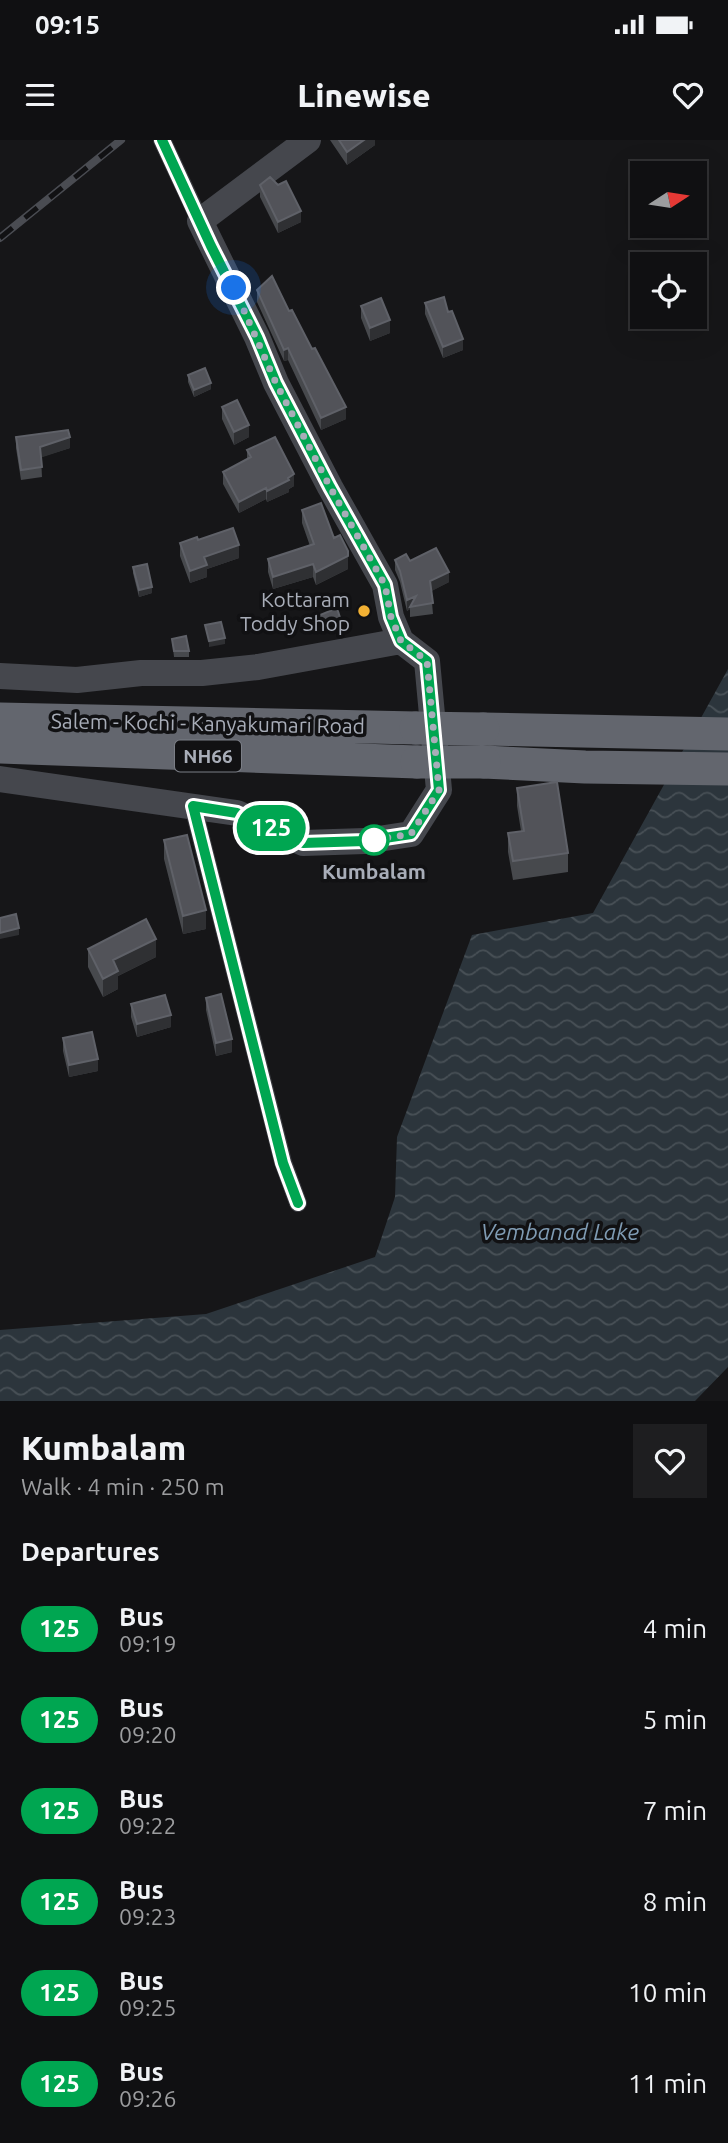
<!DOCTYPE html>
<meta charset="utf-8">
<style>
body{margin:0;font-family:Ubuntu,sans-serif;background:#1e1e20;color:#f1f3f6;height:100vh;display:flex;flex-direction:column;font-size:26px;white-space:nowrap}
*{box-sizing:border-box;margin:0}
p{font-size:23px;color:#9c9d9f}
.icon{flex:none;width:38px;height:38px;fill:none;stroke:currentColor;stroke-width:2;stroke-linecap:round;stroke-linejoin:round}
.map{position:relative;height:1261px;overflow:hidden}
.drawer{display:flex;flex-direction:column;background:#101012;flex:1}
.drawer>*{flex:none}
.badge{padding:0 14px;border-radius:23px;font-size:24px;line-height:46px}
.needle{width:46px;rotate:78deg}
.tools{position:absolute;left:630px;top:21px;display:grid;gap:14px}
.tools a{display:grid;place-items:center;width:77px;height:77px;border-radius:0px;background:#101012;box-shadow:0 7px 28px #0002,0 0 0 2px #303032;font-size:35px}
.you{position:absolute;width:35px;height:35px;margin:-18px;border:5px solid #fff;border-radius:50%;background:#1a73e8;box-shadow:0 0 0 10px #1a73e833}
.map>.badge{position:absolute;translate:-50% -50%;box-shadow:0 0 0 4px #fff}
h2{padding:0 21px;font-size:26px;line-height:63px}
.round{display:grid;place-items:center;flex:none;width:74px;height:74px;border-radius:0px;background:#1e1e20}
.summary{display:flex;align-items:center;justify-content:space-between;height:119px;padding:0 21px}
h1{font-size:33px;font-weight:800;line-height:52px}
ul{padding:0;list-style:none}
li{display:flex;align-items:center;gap:21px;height:91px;padding:0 21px}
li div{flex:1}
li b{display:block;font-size:26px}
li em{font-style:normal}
li .badge{min-width:77px;font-weight:700;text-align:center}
.status{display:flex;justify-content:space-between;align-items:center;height:49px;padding:0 35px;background:#101012;direction:ltr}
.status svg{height:19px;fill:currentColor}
header{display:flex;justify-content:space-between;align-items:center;height:91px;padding:0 21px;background:#101012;font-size:32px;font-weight:800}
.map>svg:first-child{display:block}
.water{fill:url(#water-waves)}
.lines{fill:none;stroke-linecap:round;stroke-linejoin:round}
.street{stroke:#37383d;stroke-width:18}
.secondary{stroke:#45474d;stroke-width:26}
.highway{stroke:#63666e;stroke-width:33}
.rail-casing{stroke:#4a4c52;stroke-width:8}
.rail{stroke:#111113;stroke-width:5;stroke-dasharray:16;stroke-linecap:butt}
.highway-bridge{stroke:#63666e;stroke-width:33}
.wall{fill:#47494d}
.shaded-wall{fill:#2f3033}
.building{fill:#525359;stroke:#5f6168;stroke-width:2}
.line-casing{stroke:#fff;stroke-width:16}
.line{stroke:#00a651;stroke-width:10}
.walk{stroke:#a8adb8;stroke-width:7;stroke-dasharray:0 12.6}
.poi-dot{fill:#f2b134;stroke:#111113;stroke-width:2.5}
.stop-dot{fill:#fff;stroke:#00a651;stroke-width:3.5}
.labels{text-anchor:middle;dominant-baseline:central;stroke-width:7;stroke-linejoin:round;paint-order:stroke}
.shield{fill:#111113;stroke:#7b7e86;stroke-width:2}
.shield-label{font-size:19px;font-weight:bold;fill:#a8adb8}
.poi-label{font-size:21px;fill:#a8adb8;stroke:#111113;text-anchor:end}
.street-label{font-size:21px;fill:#a8adb8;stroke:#111113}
.stop-label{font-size:21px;font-weight:bold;fill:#a8adb8;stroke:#111113}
.water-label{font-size:23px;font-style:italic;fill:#7f9bb3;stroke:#111113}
</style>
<div class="status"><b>09:15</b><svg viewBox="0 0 49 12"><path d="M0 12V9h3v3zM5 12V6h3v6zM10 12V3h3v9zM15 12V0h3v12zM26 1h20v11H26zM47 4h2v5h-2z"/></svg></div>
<header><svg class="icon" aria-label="menu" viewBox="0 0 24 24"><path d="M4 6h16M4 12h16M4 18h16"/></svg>Linewise<svg class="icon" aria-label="heart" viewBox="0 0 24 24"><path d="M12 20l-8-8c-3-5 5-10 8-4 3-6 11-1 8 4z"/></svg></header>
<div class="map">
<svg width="728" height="1261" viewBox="0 0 728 1261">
<defs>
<pattern id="water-waves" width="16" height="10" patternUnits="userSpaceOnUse" patternTransform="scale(1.75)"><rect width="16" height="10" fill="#2c353c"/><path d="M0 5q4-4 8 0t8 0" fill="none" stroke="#485056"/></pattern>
</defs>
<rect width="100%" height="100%" fill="#161618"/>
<!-- water -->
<path class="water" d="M 728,529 L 728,1227 L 695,1261 L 0,1261 L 0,1190 L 206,1174 L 375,1117 L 395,1057 L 397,997 L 472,795 L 593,773 Z"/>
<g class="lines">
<!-- street -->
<path class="street" d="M 162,0 L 200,81
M 193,666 L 283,1022 L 298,1063"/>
<!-- secondary -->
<path class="secondary" d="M 308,0 L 200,81 L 257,197 L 276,243 L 330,347 L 385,445 L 391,477 L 401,501
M 0,536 L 77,540 L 141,533 L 202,533 L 258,527 L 401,501 L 427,521 L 439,650 L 411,694 L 365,701 L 303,703 L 237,673 L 0,639"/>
<!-- highway -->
<path class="highway" d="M 0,579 L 416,588
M 483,589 L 728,594
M 0,607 L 417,622
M 484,622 L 585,627 L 728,629"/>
<defs>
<path id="rail" d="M 0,98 L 121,0"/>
</defs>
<!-- rail casing -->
<use href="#rail" class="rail-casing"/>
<!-- rail -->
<use href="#rail" class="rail"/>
<!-- highway-bridge -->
<path class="highway-bridge" d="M 416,588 L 483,589
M 417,622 L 484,622"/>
</g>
<!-- wall -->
<path class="wall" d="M 330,0 L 375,0 L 375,5 L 347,25 Z
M 260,45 L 301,82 L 278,93 L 260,57 Z
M 257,150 L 289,171 L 346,279 L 321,290 L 288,220 L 284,221 L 257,162 Z
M 425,163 L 448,172 L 463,210 L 443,218 L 425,174 Z
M 361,166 L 390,193 L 370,201 L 361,178 Z
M 188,235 L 211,249 L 194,257 L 188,242 Z
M 222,267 L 249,297 L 234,305 L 222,279 Z
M 16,297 L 70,308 L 41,317 L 42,337 L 21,340 L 16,308 Z
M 247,310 L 294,346 L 289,349 L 289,352 L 267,362 L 266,359 L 239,373 L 223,344 L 223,332 L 247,319 Z
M 302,370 L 334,398 L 348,429 L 316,445 L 313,437 L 273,449 L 268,432 L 268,419 L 310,406 L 302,383 Z
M 198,400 L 239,418 L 207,429 L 207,437 L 190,443 L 180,416 L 180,403 Z
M 395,420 L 410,421 L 449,442 L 431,451 L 433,474 L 410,477 L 410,469 L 407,471 L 400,442 L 395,430 Z
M 133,427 L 152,453 L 139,457 L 133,433 Z
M 320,475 L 341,487 L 324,494 L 320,481 Z
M 172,499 L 189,511 L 189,517 L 174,517 Z
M 517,648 L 568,713 L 568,732 L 513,740 L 508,712 L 508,693 L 521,691 L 517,666 Z
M 164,700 L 206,789 L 183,794 L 164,719 Z
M 88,809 L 156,817 L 118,836 L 118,849 L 103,857 L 88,827 Z
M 206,858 L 232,912 L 216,916 L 206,870 Z
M 131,864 L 171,887 L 137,897 L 131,877 Z
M 63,898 L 98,931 L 69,937 L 63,911 Z"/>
<!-- shaded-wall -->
<path class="shaded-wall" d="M 364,0 L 375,0 L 375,5 L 347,25 L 347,12 Z
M 301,71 L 301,82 L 278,93 L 278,82 Z
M 390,180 L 390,193 L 370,201 L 370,188 Z
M 463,199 L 463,210 L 443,218 L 443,207 Z
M 288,208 L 288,220 L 284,221 L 284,210 Z
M 211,243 L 211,249 L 194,257 L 194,250 Z
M 346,267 L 346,279 L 321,290 L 321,278 Z
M 249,285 L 249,297 L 234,305 L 234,292 Z
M 70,297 L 70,308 L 40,318 L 40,307 Z
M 294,334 L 294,346 L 289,349 L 289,352 L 267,362 L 267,351 Z
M 266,348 L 266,359 L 239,373 L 239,362 Z
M 239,405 L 239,418 L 207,429 L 207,437 L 190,443 L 190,431 L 204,417 Z
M 348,416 L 348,429 L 316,445 L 316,432 Z
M 313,424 L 313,437 L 273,449 L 273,437 Z
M 449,432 L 449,442 L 430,452 L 430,441 Z
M 152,447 L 152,453 L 139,457 L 139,450 Z
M 416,456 L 410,467 L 410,469 L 407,471 L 407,460 Z
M 341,481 L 341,487 L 324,494 L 324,487 Z
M 225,498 L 225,504 L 209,507 L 209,501 Z
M 206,770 L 206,789 L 183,794 L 183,776 Z
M 19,788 L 19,795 L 0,799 L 0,793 Z
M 156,799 L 156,817 L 118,836 L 118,849 L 103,857 L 103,839 L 113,820 Z
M 171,875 L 171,887 L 137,897 L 137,884 Z
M 232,899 L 232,912 L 216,916 L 216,903 Z
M 98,919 L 98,931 L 69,937 L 69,925 Z"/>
<!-- building -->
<path class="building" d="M 339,0 L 364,0 L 347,12 Z
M 270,37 L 278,45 L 286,41 L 301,71 L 278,82 L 260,45 Z
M 272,136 L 289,171 L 292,170 L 312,209 L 315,208 L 346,267 L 321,278 L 288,208 L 284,210 L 257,150 Z
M 444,157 L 448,172 L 452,171 L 463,199 L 443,207 L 425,163 Z
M 381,158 L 390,180 L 370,188 L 361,166 Z
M 205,228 L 211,243 L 194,250 L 188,235 Z
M 237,260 L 249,285 L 234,292 L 222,267 Z
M 68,290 L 70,297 L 40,307 L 42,327 L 21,330 L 16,297 Z
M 275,297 L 294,334 L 288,338 L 289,340 L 267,351 L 266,348 L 239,362 L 223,332 L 251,317 L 247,310 Z
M 321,363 L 334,398 L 340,395 L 348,411 L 348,416 L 316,432 L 313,424 L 273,437 L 268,419 L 314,404 L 302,370 Z
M 233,388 L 239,405 L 204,417 L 207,425 L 190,431 L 180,403 L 197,397 L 198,400 Z
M 436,408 L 449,432 L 430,441 L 433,463 L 410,467 L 416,456 L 407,460 L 400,431 L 395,420 L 406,414 L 410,421 Z
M 147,424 L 152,447 L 139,450 L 133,427 Z
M 337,468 L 341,481 L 324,487 L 320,475 Z
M 221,482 L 225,498 L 209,501 L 205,485 Z
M 186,496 L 189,511 L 174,511 L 172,499 Z
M 557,642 L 568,713 L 513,721 L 508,693 L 524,691 L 517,648 Z
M 187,695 L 206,770 L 183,776 L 164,700 Z
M 16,774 L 19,788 L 0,793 L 0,778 Z
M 146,779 L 156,799 L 113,820 L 118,831 L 103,839 L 88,809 Z
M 221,854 L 232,899 L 216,903 L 206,858 Z
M 165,855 L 171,875 L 137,884 L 131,864 Z
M 92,892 L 98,919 L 69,925 L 63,898 Z"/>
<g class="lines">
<defs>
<path id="line" d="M 162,0 L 211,106 L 257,197 L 276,243 L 330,347 L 385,445 L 391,477 L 401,501 L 427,521 L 439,650 L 411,694 L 365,701 L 303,703 L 237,673 L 193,666 L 283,1023 L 298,1063"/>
</defs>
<!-- line casing -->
<use href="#line" class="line-casing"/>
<!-- line -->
<use href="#line" class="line"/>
<!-- walk -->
<path class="walk" d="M 234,148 L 276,243 L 330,347 L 385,445 L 391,477 L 401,501 L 427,521 L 439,650 L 411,694 L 365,701 L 374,700"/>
</g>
<!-- markers -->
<circle class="poi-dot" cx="364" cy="471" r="7"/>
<circle class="stop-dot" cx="374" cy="700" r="14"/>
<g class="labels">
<!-- shield labels -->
<rect class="shield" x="175" y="600.5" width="66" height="31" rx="5"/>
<g class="shield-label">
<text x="208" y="616">NH66</text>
</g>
<!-- poi labels -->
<g class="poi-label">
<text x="350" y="459">Kottaram<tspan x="350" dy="24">Toddy Shop</tspan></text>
</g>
<!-- street labels -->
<g class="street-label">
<text transform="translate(208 583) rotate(1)">Salem - Kochi - Kanyakumari Road</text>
</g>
<!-- stop labels -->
<g class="stop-label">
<text x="374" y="731">Kumbalam</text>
</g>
<!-- water labels -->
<g class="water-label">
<text x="560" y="1091">Vembanad Lake</text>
</g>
</g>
</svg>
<div class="tools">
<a><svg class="needle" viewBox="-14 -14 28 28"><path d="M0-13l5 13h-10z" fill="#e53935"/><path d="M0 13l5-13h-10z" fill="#9c9d9f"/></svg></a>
<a><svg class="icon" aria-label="locate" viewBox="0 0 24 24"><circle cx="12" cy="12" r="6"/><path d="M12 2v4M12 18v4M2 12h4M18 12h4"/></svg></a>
</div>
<div class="you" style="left:234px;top:148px"></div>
<b class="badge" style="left:271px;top:688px;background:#00a651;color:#fff">125</b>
</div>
<section class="drawer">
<div class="summary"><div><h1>Kumbalam</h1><p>Walk · 4 min · 250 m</p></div><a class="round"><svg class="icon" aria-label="heart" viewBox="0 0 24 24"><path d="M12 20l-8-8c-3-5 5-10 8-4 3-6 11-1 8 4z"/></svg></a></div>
<h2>Departures</h2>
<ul>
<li><span class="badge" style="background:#00a651;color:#fff">125</span><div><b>Bus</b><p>09:19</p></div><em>4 min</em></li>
<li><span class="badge" style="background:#00a651;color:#fff">125</span><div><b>Bus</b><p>09:20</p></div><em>5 min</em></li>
<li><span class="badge" style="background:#00a651;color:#fff">125</span><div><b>Bus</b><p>09:22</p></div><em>7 min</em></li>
<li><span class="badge" style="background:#00a651;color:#fff">125</span><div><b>Bus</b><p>09:23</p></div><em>8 min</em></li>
<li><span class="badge" style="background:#00a651;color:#fff">125</span><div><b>Bus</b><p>09:25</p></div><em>10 min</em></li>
<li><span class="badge" style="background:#00a651;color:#fff">125</span><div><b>Bus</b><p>09:26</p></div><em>11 min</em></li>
</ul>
</section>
